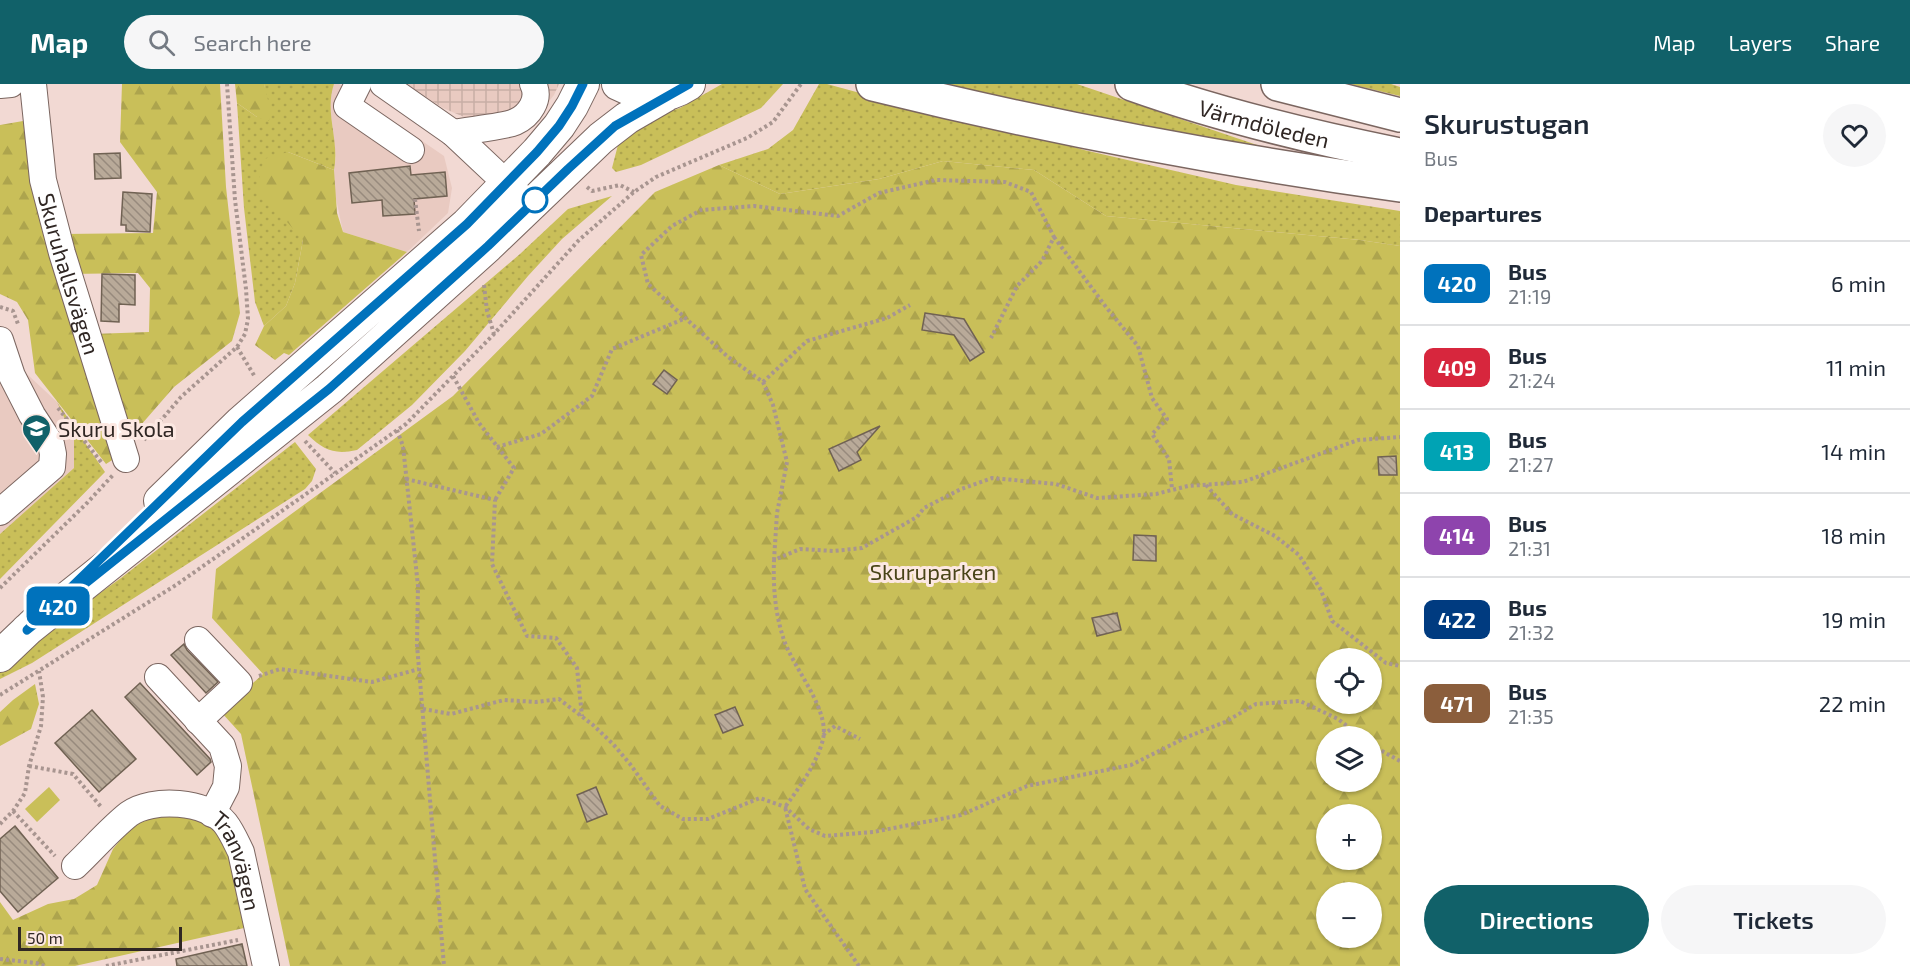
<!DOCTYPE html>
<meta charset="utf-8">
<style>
body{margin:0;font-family:"Exo 2",sans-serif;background:#f6f6f7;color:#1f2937;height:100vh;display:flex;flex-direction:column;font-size:22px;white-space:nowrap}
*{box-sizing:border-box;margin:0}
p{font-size:20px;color:#747a83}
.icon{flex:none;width:33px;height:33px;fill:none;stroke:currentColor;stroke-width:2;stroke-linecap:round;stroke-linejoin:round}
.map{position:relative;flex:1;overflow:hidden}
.side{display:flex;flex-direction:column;background:#fff;width:510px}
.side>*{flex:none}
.badge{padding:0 12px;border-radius:9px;font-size:21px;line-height:39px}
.tools{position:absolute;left:1316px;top:564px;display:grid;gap:12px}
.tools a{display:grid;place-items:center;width:66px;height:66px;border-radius:50%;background:#fff;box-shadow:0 2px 4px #0004;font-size:30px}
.scale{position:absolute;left:18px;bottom:15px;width:164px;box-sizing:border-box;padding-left:6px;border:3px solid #302724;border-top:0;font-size:16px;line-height:21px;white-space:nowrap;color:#302724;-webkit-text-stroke:4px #fce8e2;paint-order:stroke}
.map>.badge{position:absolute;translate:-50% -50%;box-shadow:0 0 0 3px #fff}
h2{padding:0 24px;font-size:22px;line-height:54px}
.round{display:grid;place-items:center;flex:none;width:63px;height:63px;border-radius:32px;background:#f6f6f7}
.head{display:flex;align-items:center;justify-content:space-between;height:102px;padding:0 24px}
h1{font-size:28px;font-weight:600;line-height:45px}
.action{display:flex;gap:12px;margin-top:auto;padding:12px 24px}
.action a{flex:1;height:69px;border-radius:36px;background:#116169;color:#fff;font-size:24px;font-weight:600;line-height:69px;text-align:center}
.action a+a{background:#f6f6f7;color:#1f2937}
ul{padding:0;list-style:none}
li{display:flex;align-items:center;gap:18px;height:84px;padding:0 24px;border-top:2px solid #e0e1e3}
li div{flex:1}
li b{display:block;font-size:22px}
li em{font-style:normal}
li .badge{min-width:66px;font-weight:700;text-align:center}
header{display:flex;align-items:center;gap:36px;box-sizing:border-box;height:84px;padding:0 30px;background:#116169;color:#fff}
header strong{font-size:28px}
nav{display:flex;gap:33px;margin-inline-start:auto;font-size:21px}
.search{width:420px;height:54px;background:#f6f6f7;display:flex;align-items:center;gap:15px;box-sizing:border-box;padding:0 21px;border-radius:33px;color:#747a83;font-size:22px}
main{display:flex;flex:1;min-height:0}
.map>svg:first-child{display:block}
.built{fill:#e9cac1}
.industrial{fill:url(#industrial-grid)}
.grass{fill:url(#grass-dots)}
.forest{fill:url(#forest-firs);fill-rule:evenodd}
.park{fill:#c9bf59}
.building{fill:url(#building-back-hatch);stroke:#706253;stroke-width:1.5}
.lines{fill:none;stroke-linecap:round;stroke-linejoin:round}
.minor-casing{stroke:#7b6660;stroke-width:28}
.major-casing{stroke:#7b6660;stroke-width:34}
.highway-casing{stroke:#7b6660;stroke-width:36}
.path{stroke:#a89590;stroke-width:4;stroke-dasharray:3 3;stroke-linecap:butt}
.minor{stroke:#fff;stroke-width:26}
.major{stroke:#fff;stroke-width:32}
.highway{stroke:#fff;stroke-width:33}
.line-casing{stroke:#fff;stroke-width:14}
.line{stroke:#0072bc;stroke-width:9}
.stop-dot{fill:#fff;stroke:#0072bc;stroke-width:3}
.labels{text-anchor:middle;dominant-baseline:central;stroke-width:6;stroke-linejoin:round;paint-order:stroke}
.street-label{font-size:22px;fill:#302724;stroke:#fce8e2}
.poi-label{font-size:22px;fill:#302724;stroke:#fce8e2;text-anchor:start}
.park-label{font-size:22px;fill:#494418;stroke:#fce8e2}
</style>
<header>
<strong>Map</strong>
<div class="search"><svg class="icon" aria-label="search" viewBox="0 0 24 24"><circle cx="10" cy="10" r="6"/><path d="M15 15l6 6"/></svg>Search here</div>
<nav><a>Map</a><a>Layers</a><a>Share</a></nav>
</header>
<main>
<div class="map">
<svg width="1400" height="882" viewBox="0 0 1400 882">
<defs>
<pattern id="industrial-grid" width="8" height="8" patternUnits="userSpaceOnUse" patternTransform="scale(1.5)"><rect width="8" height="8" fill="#e9cac1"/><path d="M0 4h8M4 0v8" fill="none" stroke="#c8aea6"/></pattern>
<pattern id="grass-dots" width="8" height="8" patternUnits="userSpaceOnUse" patternTransform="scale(1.5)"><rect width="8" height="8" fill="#c9bf59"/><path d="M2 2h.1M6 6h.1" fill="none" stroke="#ada44d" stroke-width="1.8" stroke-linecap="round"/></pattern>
<pattern id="forest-firs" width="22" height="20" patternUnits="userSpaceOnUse" patternTransform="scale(1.5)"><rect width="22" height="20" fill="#c9bf59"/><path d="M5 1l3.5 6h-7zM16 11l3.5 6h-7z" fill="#ada44d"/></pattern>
<pattern id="building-back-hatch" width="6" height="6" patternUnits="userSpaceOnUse" patternTransform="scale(1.5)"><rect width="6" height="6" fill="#b9aa99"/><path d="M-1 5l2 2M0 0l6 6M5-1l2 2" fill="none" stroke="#978a7d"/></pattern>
</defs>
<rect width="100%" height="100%" fill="#f2d9d3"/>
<!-- built -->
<path class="built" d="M 334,0 L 339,0 L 444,72 L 452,104 L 448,129 L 407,168 L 343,148 L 335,110 L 334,86 L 336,74 L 329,13 Z
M 0,265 L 57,318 L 74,355 L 74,384 L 0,450 Z"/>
<!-- industrial -->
<path class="industrial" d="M 406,0 L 559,0 L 554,11 L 538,31 L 494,46 L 443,24 Z"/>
<!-- grass -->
<path class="grass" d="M 264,0 L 334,0 C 324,29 340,56 334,86 L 288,68 L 303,156 L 295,199 L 286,222 L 264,242 L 255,218 L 244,124 L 237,19 L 257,33 L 265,7 Z
M 722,0 L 783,0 L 761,24 L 641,81 L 616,88 L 612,84 L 619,57 L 641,37 L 680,24 Z
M 819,0 L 827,0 L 904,21 L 1020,47 L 1084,66 L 1236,101 L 1400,127 L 1400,162 L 1360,156 L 1106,132 L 1034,86 L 943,77 L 879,95 L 780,110 L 719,81 L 768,65 L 793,46 Z
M 928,0 L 1077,0 L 1263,63 L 1113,38 Z
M 1350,0 L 1391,0 L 1400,3 L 1400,12 Z
M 612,112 L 562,155 L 528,192 L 465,267 L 412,321 L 357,366 C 334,371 324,366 308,351 L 520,170 L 568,125 Z
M 57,318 L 105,388 L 0,495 L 0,450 L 74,384 L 74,355 Z
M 295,358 L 316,385 L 312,397 L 305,405 L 32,579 L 0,595 L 0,587 L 25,563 L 121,494 Z"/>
<!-- forest -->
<path class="forest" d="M 122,0 L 220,0 L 226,103 L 240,229 L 232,257 L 174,303 L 127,357 L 93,250 L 149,248 L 150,204 L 138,189 L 70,190 L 63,150 L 153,149 L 157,108 L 120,58 Z
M 235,0 L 264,0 L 270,24 L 269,37 L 257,33 L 237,19 Z
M 23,37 L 56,191 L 120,371 L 106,380 L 35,289 L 28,236 L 17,218 L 0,210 L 0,41 Z
M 288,68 L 334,86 L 337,129 L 343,148 L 407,168 L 289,271 L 284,269 L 275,276 L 255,261 L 264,242 L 286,222 L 295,199 L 303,156 L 257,104 L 264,75 Z
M 943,77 L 1034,86 L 1106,132 L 1360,156 L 1400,162 L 1400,882 L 290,882 L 241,650 L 221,628 L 263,590 L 212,534 L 216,485 L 453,312 L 655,108 L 719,81 L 780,110 L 879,95 ZM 1326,574 L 1371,574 L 1371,620 L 1326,620 ZM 1326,652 L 1371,652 L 1371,698 L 1326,698 ZM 1326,730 L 1371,730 L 1371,776 L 1326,776 ZM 1326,808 L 1371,808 L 1371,854 L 1326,854 Z
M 35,600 L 39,620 L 31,645 L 0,662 L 0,628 L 13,616 Z
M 152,731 C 169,732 190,730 206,738 C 236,754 238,814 244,844 L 75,882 L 0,882 L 0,818 L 13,836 L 48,820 L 74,815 L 97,801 L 113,765 L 135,738 Z"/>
<!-- park -->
<path class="park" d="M 49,703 L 60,716 L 37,738 L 25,725 Z"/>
<!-- building -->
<path class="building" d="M 120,69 L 121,94 L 95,95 L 94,70 Z
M 410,82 L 411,91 L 445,88 L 447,112 L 414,115 L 415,130 L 383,132 L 382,116 L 352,119 L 349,89 Z
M 123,108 L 152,110 L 150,148 L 126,147 L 126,141 L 121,141 Z
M 102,190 L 135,191 L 135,221 L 119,220 L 119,238 L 101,237 Z
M 925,229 L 964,235 L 984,268 L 970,277 L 954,251 L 922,246 Z
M 664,286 L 677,296 L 667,310 L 653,300 Z
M 880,342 L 857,368 L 861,376 L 839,387 L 829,365 Z
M 1396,372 L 1397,391 L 1379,391 L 1378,373 Z
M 1134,451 L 1156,452 L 1156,477 L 1133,476 Z
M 1117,529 L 1121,546 L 1097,552 L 1092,534 Z
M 184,560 L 187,566 L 218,598 L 206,609 L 171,571 Z
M 140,599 L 210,675 L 211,678 L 197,691 L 125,613 Z
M 735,623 L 743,641 L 723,649 L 715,631 Z
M 92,626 L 136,675 L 99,708 L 55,659 Z
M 596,703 L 607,730 L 587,738 L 577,711 Z
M 15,742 L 58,794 L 18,828 L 0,807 L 0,755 Z
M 242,860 L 247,882 L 177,882 L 176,875 Z"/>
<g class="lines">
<defs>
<g id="minor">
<path id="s1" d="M 33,0 L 43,96 L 62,169 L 126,375"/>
<path d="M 358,0 L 347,22 L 411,66"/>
<path d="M 383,0 L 453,49 L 521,113"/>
<path d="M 0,1 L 11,0"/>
<path d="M 453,49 C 468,46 503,43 515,38 C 529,32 541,15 533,0"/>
<path d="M 0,256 L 12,292 L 32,331 L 51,360 L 53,370 L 52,383 L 0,428"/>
<path d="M 158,593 L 222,662 L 228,682 L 226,703 L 212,730"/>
<path d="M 198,637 L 239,599 L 198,556"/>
<path id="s2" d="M 75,782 C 93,765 110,745 129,730 C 152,713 207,717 225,739 C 232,748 236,758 241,768 L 266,882"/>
</g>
<path id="major" d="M 618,0 C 644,13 663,17 689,0
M 160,417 L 241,338 L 467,140 L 537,68 L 559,42 L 572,22 L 583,0
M 27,546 L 329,305 L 488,162 L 601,54 L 627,34 L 665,12
M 0,572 L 43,531"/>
<g id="highway">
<path d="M 873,0 C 1046,43 1223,76 1400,101"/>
<path id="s3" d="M 1132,0 C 1219,31 1310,53 1400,71"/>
<path d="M 1278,0 L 1400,31"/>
</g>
</defs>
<!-- minor casing -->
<use href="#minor" class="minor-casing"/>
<!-- major casing -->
<use href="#major" class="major-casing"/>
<!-- highway casing -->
<use href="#highway" class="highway-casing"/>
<!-- path -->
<path class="path" d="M 587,103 L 592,107 L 620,101 L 634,108
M 415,115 L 419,147
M 1054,153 L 1106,223 L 1138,262 L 1152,314 L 1167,335 L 1152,350 L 1169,375 L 1172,405
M 484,201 L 487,227 L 494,250
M 0,223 L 13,227 L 18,240
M 237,263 L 255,293
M 453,292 L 479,339 L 514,384 L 495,416
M 763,298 L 807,257 L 887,234 L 910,221
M 58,324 L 102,379
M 397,346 L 403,362 L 418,502 L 417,561 L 444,882
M 144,356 L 181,313 L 237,263 L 245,250 L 248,235 L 246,205 L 235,116 L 227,0
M 305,357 L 335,389
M 497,363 L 541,350 L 592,312 L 612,265 L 686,234
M 406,395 L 495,416 L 492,480 L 527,552 L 556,554 L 577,584 L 582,632
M 1206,401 L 1232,430 L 1275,452 L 1299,471 L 1321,506 L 1332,537 L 1386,579 L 1400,582
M 774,476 L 777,429 L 787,378 L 773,321 L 763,298 L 728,273 L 648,200 L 641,171 L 672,142 L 701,126 L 754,122 L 838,132 L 879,109 L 936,96 L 1005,98 L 1031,108 L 1054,153 L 1042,177 L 1017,202 L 991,254
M 0,504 L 87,419 L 113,391
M 259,592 L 280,585 L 372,598 L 419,585
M 0,611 L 176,501 L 406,340 L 494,250 L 579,156 L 634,108 L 656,93 L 747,54 L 773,38 L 801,0
M 423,625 L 451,630 L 504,616 L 536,618 L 559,615 L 593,641 L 613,660 L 630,680 L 660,722 L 683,735 L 708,735 L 760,714 L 785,723 L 809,745 L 825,752 L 873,748 L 961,731 L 1027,702 L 1131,681 L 1187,653 L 1225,638 L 1256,620 L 1300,617 L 1338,635 L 1360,652
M 823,651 L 835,642 L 860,655
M 1371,661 L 1400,677
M 29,682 L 73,690 L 102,724
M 13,727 L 55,772
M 0,740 L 13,727 L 25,709 L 29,682 L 41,642 L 43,613 L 39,587
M 0,875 L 36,879 L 45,882
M 106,882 L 238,856
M 859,882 L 805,805 L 785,723 C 799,704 815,682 822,659 C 833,627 792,584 783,553 C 775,528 773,502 774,476 L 800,465 L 834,467 L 862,464 L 917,433 L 924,424 L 961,405 L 992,394 L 1056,400 L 1097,414 L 1156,410 L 1188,402 L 1243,398 L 1358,356 L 1400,353"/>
<!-- minor -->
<use href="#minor" class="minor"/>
<!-- major -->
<use href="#major" class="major"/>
<!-- highway -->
<use href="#highway" class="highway"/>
</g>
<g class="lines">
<defs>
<path id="line" d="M 583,0 L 572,22 L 559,42 L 537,68 L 467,140 L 242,338 L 27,546 L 329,305 L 488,162 L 568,85 L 615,42 L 689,0"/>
</defs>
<!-- line casing -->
<use href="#line" class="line-casing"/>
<!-- line -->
<use href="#line" class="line"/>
</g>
<!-- icons -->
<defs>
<symbol id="school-pin" viewBox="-11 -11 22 30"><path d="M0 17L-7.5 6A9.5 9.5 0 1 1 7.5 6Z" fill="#116169" stroke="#fce8e2"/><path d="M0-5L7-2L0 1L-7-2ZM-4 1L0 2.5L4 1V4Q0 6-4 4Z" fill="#fff"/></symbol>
</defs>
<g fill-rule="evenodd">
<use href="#school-pin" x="20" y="328" width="33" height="45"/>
</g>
<!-- markers -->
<circle class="stop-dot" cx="535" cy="116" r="12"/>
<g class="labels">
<!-- street labels -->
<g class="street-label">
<text stroke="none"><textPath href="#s3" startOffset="138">Värmdöleden</textPath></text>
<text stroke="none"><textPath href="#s1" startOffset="194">Skuruhallsvägen</textPath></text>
<text stroke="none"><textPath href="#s2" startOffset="218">Tranvägen</textPath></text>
</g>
<!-- poi labels -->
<g class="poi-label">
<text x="58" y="344">Skuru Skola</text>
</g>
<!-- park labels -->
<g class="park-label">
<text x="933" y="487">Skuruparken</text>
</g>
</g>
</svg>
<div class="tools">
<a><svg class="icon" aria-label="locate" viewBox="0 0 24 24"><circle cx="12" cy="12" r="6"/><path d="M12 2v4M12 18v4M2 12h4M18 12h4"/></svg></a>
<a><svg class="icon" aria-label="layers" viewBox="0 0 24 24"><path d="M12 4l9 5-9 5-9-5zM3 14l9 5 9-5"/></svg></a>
<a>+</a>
<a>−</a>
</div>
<div class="scale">50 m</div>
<b class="badge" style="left:58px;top:522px;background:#0072bc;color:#fff">420</b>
</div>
<section class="side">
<div class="head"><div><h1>Skurustugan</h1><p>Bus</p></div><a class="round"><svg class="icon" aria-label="heart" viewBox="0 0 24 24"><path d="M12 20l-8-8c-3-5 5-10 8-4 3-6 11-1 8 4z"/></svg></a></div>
<h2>Departures</h2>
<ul>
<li><span class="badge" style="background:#0072bc;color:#fff">420</span><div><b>Bus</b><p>21:19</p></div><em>6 min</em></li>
<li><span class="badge" style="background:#d7263d;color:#fff">409</span><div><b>Bus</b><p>21:24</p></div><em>11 min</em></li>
<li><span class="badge" style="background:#00a3b4;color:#fff">413</span><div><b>Bus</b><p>21:27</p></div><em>14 min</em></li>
<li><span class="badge" style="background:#8e44ad;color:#fff">414</span><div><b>Bus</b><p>21:31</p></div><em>18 min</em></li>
<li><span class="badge" style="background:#003b80;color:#fff">422</span><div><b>Bus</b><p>21:32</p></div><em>19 min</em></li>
<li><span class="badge" style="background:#8b5e3c;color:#fff">471</span><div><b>Bus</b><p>21:35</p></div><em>22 min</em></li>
</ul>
<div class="action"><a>Directions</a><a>Tickets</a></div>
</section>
</main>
